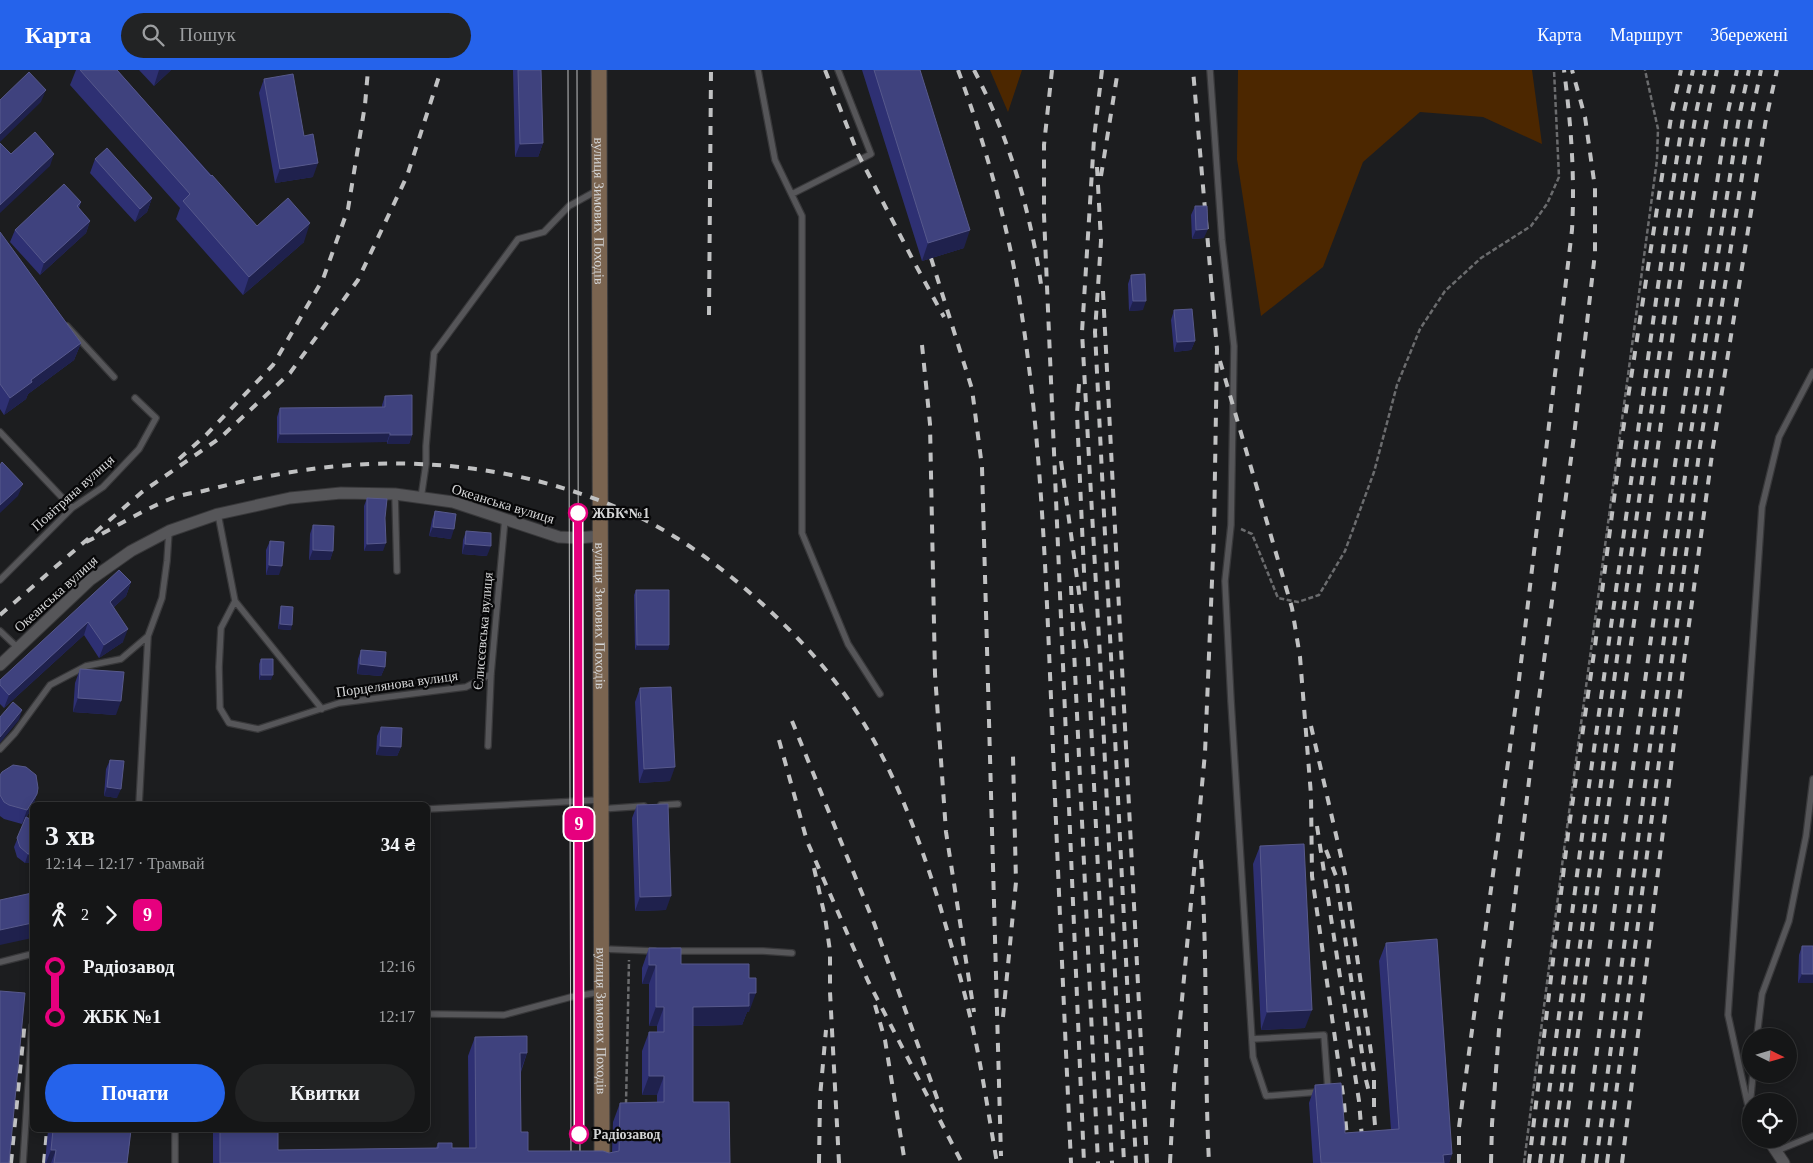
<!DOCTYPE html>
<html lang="uk">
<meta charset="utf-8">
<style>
body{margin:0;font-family:Georgia,serif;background:#222324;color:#f1f3f6;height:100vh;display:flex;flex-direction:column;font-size:19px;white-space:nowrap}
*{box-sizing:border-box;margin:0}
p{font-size:16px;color:#9d9fa1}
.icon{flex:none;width:28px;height:28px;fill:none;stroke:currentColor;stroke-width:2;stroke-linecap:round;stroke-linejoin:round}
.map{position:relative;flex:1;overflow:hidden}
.sheet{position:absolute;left:30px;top:732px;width:400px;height:330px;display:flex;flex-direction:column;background:#151617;border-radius:8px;box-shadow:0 2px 12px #0003,0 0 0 1px #343536}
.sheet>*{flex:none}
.badge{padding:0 10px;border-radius:8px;font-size:18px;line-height:32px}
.needle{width:32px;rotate:95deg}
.tools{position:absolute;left:1742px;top:958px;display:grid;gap:10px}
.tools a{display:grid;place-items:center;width:55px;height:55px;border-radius:50%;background:#151617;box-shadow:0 2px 12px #0003,0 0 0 1px #343536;font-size:25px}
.map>.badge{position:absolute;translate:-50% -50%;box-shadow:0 0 0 2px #fff}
.legs{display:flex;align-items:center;gap:8px;height:55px;padding:0 15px;font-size:16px}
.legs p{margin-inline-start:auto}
.overview{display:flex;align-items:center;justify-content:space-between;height:85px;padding:0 15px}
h1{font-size:28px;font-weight:800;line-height:38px}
.cta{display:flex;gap:10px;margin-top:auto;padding:10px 15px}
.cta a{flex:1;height:58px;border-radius:30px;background:#2563eb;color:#fff;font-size:20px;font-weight:800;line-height:58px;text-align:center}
.cta a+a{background:#222324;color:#f1f3f6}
ul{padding:0 15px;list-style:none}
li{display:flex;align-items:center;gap:18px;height:50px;font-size:19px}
li i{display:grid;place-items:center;width:8px;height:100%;margin:0 6px;background:currentColor}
li i::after{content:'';width:12px;height:12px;margin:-6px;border:4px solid;border-radius:50%;background:#151617}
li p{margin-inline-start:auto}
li:first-child i{background:linear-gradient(#0000 50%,currentColor 0)}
li:last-child i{background:linear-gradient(currentColor 50%,#0000 0)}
header{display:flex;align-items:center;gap:30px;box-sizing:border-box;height:70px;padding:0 25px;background:#2563eb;color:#fff}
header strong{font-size:24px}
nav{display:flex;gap:28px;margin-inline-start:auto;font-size:18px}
.search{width:350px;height:45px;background:#222324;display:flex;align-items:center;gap:12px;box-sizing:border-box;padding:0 18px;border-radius:28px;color:#9d9fa1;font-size:19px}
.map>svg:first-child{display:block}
.green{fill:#4c2700}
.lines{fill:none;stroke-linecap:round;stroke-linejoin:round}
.lane-casing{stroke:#38383a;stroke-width:8}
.street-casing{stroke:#38383a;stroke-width:13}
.secondary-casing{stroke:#38383a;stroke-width:17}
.path{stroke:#6b6c6e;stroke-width:2.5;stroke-dasharray:5 2.5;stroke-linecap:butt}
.lane{stroke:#565659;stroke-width:5.5}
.street{stroke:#565659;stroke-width:11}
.secondary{stroke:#7a6450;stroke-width:15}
.tram{stroke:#c0c1c2;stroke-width:1}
.rail{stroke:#c0c1c2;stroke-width:4;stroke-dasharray:9 9;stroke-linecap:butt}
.wall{fill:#2e3073}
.shaded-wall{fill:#1f214d}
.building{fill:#3f427e;stroke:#57598c}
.line-1-casing{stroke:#fff;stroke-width:11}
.line-1{stroke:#e6007e;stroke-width:8}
.stop-1-dot{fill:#fff;stroke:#e6007e;stroke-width:2.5}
.labels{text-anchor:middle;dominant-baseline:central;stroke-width:4.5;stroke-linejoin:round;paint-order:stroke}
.street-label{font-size:14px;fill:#d4d5d6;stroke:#070708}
.stop-label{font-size:14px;font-weight:bold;fill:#d4d5d6;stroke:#070708;text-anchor:start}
</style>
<header>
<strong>Карта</strong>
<div class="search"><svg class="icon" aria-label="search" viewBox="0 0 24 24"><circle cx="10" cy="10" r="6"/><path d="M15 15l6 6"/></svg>Пошук</div>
<nav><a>Карта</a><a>Маршрут</a><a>Збережені</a></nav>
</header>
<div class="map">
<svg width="1813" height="1093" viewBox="0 0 1813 1093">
<rect width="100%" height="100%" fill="#1c1d1f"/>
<!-- green -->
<path class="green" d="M 990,0 L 1022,0 L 1008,42 Z
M 1238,0 L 1532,0 L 1542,74 L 1483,47 L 1420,42 L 1363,92 L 1323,197 L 1261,246 L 1237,89 Z"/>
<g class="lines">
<defs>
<path id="lane" d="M 758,0 L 775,90 L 802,146 L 802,463 L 848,574 L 880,624
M 1210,0 L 1222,170 L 1234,276 L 1231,455 L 1225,511 L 1231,631 L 1253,987 L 1266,1026 L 1318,1022
M 792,124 L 871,84 L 838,0
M 67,256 L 114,307
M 0,362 L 72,438
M 395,424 L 397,501
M 421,428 L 426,394 L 426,376 L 434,283 L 518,169 L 544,162 L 569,136 L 598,120
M 218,444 L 235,531 L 221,558 L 219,597 L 220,638 L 229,653 L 258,659 L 339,633 L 466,617 L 491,604
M 0,510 L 72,438 L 103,417 L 139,379 L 156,348 L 135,328
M 235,531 L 322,639
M 0,561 L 18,578
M 488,676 L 491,604 L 505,448
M 0,679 L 15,663 L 50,615 L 86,596 L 121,589 L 148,566
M 139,735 L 148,566 L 162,528 L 167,491 L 169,461
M 661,735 L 678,734
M 428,739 L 599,730
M 601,739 L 644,736
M 603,879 L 654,881
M 673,881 L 763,881 L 792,883
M 0,892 L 32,884
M 428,944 L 504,945 L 571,927 L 601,922
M 1757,966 L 1762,924 L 1789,851 L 1806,766 L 1813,709
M 1252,969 L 1324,965 L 1328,1020
M 1750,1035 L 1753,1004
M 1749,1040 L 1728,945 L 1762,437 L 1779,367 L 1813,302
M 1776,1081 L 1813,1066
M 23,1093 L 32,956
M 175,1093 L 175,1060"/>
<path id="street" d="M 0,595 L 90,510 L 131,481 L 169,461 L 218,444 L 290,428 L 341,423 L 395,424 L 453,432 L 559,467 L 578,468 L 600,466
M 1749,1040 L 1751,1042
M 1768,1069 L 1784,1093"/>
<g id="secondary">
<path id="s1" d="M 599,0 L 602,1093"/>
</g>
</defs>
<!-- lane casing -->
<use href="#lane" class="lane-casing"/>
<!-- street casing -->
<use href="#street" class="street-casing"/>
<!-- secondary casing -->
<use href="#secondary" class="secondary-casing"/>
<!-- path -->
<path class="path" d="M 1241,459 L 1252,464 L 1278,528 L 1298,532 L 1319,525 L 1345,481 L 1374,402 L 1397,315 L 1420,259 L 1445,221 L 1481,188 L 1531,156 L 1547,134 L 1559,107 L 1554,0
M 626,1034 L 629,890
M 1524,1093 L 1564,780 L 1657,90 L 1658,59 L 1645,0"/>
<!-- lane -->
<use href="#lane" class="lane"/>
<!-- street -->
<use href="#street" class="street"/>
<!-- secondary -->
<use href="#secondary" class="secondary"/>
<!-- tram -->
<path class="tram" d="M 568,0 L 571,1093
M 577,0 L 580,1093"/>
<!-- rail -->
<path class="rail" d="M 825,0 L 858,84 L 914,192 L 944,247
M 958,0 C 982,65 1002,134 1015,203 C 1040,343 1045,486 1051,628 C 1057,783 1064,938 1071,1093
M 974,0 C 1009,67 1030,140 1041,214
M 1052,0 L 1044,75 L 1044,145 L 1084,1093
M 1102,0 L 1094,69 L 1082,262 L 1100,587 L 1124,1093
M 1097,97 L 1101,171 L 1095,262 L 1136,1093
M 1101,106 L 1118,0
M 931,188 L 972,319 L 982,397 L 1001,1086
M 1103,221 L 1147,1093
M 709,245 L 711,0
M 922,275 L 930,354 L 935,604 L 946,762 L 974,942
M 1220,291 L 1292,538 L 1300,587 L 1311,725 L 1312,806 L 1344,1032 L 1349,1093
M 1079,314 L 1077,344 L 1085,524
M 179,389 L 206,365 L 273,295 L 323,209 L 348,139 L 365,35 L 368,0
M 1061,391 L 1088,589 L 1112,1093
M 86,472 C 114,458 141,441 170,429 C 180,425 192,423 203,421 C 227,415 251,409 275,405 C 401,381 529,394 645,450 C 690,473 733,506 770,541 C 803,572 833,605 858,644 C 894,700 918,765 938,829 C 952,877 966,925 976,973 C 984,1013 990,1053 997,1093
M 1071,516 L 1098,1093
M 0,545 L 142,422 L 220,368 L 290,303 L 358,210 L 407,106 L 441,0
M 792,651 L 874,853 L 942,1042
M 1311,656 L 1345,804 L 1374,1003 L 1374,1043 L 1378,1093
M 779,670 L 807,771 L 868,911 L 962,1093
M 1317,756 L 1359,1031 L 1364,1093
M 1326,780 L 1336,806 L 1366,1010 L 1370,1026
M 1201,790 C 1208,891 1204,992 1209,1093
M 814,798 L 825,847 L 830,881 L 830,922 L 839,1093
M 875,935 L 885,970 L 905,1093
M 1003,947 L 1016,812 L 1013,686
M 11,1093 L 25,950
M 44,1093 L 47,1060
M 819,1093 L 820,1027 L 826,960
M 1170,1093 L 1174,1015 L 1205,683 L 1214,462 L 1217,279 L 1193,0
M 1459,1093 L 1459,1057 L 1518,618 L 1572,160 C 1575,106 1571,54 1564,0
M 1491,1093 L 1492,1054 L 1499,960 L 1539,628 L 1574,366 L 1595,183 L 1595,118 L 1585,47 L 1572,0
M 1529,1093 L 1568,764 L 1595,576 L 1622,367 L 1672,41 L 1681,0
M 1540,1093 L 1582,766 L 1666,158 L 1684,42 L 1693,0
M 1552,1093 L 1618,580 L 1677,158 L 1696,43 L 1705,0
M 1561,1093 C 1589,876 1619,660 1649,444 C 1669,296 1686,146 1717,0
M 1583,1093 L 1623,770 L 1678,373 L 1727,46 L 1737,0
M 1596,1093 L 1689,375 L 1739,47 L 1749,0
M 1607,1093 L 1700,376 L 1751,48 L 1761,0
M 1622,1093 L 1684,591 L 1713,377 L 1766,49 L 1777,0"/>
</g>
<!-- wall -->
<path class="wall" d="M 76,0 L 117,0 L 257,156 L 304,172 L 243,225 L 176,149 L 180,138 L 70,15 Z
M 139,0 L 171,0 L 154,16 Z
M 513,0 L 541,0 L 543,73 L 538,87 L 515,87 Z
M 862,0 L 920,0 L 964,178 L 922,191 Z
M 264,9 L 304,66 L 313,107 L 275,113 L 259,23 Z
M 95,89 L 152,128 L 147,142 L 135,152 L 90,103 Z
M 81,132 L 79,138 L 90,151 L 86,163 L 40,205 L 10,172 L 15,160 Z
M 1195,136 L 1204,168 L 1192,169 L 1191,145 Z
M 0,162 L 81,273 L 74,290 L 28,324 L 26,329 L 4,345 L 0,339 Z
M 1131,205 L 1143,240 L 1129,241 L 1128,214 Z
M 1174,240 L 1195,271 L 1191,280 L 1174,282 L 1171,250 Z
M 385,326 L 412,365 L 409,374 L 387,374 L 387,372 L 277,373 L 277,347 L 280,338 L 382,337 L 382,335 Z
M 367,428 L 385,448 L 383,481 L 364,481 L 364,436 Z
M 435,441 L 451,469 L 429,466 L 432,450 Z
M 313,455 L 333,481 L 330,490 L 309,490 L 310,464 Z
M 466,461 L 487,486 L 462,484 L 463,470 Z
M 270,471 L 279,505 L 266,505 L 266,480 Z
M 131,512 L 126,526 L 114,537 L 123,572 L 99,588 L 84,565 L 4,638 L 0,634 L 0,610 Z
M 636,520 L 669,575 L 668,580 L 635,580 L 634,525 Z
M 281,536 L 291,560 L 278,559 L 280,541 Z
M 361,580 L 385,597 L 381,606 L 357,604 L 358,589 Z
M 261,589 L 271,610 L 259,610 L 259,594 Z
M 80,599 L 116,645 L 73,642 L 75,613 Z
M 640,618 L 670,711 L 639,713 L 635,632 Z
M 381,657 L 401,677 L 397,686 L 376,685 L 377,666 Z
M 110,690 L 117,728 L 104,726 L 106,699 Z
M 0,705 L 37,724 L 32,738 L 22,754 L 4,749 L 0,746 Z
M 637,735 L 666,840 L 635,841 L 632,748 Z
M 26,747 L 32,793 L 25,793 L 17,787 L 14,777 Z
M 1260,776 L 1305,958 L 1261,960 L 1253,794 Z
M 1386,873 L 1452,1084 L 1449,1093 L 1313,1093 L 1309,1033 L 1315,1015 L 1345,1063 L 1391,1060 L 1379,891 Z
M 1802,876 L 1813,876 L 1813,913 L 1798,913 L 1799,885 Z
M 649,878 L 681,894 L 749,942 L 747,942 L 742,955 L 693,956 L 693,1032 L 730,1093 L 213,1093 L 213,1060 L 278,1060 L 278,1080 L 436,1078 L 438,1073 L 452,1078 L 469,1078 L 468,986 L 475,967 L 527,983 L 521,1002 L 521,1062 L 528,1081 L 609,1083 L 612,1083 L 613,1052 L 620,1033 L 657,1032 L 657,1025 L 642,1025 L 642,981 L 649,962 L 657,962 L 657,956 L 649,956 L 649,914 L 642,914 L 642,898 Z
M 48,1060 L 131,1060 L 127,1093 L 45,1093 Z"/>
<!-- shaded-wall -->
<path class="shaded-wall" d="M 159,0 L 171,0 L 154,16 Z
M 46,20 L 41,32 L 0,72 L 0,64 Z
M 543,73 L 538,87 L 515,87 L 520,74 Z
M 54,84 L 50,96 L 0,143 L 0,135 Z
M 318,93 L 313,107 L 275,113 L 280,99 Z
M 152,128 L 147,142 L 135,152 L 140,139 Z
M 90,151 L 86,163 L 40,205 L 44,193 Z
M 310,153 L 304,172 L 243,225 L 249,207 Z
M 1208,159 L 1204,168 L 1192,169 L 1196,160 Z
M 970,160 L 964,178 L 922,191 L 928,173 Z
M 1133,231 L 1146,231 L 1143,240 L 1129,241 Z
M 1195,271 L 1191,280 L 1174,282 L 1177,272 Z
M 81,273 L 74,290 L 28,324 L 26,329 L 4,345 L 10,328 L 31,310 Z
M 390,363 L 387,372 L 277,373 L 280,364 Z
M 390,365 L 412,365 L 409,374 L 387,374 Z
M 23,414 L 18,426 L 0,443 L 0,435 Z
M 433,457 L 454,459 L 451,469 L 429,466 Z
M 386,473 L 383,481 L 364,481 L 367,474 Z
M 465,474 L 491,476 L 487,486 L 462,484 Z
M 313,480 L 333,481 L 330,490 L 309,490 Z
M 269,495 L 282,496 L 279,505 L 266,505 Z
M 131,512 L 126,526 L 105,545 L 110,532 Z
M 88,552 L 84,565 L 4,638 L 9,625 Z
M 280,554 L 292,555 L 291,560 L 278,559 Z
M 128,559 L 123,572 L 99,588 L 104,575 Z
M 637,575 L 669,575 L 668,580 L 635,580 Z
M 360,594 L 385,597 L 381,606 L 357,604 Z
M 261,605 L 273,605 L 271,610 L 259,610 Z
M 78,628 L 121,631 L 116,645 L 73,642 Z
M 22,640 L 19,650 L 0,673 L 0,667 Z
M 380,676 L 401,677 L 397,686 L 376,685 Z
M 675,697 L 670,711 L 639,713 L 644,699 Z
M 107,717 L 121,719 L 117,728 L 104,726 Z
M 37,724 L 32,738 L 22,754 L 27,740 Z
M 28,784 L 32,784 L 32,793 L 25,793 Z
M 671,826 L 666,840 L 635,841 L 640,827 Z
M 32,853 L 32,868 L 0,875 L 0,860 Z
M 649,895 L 656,895 L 649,914 L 642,914 Z
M 1802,904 L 1813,904 L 1813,913 L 1798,913 Z
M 749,923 L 756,923 L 749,942 L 747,942 L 742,955 L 686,956 L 693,937 Z
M 656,937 L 664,937 L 657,956 L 649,956 Z
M 1312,940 L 1305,958 L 1261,960 L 1267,942 Z
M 520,983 L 527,983 L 520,1002 Z
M 649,1006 L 664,1006 L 657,1025 L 642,1025 Z
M 324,1060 L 379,1060 L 378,1063 L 323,1063 Z
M 51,1080 L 56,1080 L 51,1093 L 46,1093 Z
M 1452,1084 L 1449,1093 L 1441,1093 L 1443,1085 Z"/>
<!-- building -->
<path class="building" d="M 80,0 L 117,0 L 211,106 L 212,105 L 257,156 L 288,128 L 310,153 L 249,207 L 183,131 L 190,124 Z
M 518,0 L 541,0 L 543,73 L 520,74 Z
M 874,0 L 920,0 L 970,160 L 928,173 Z
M 29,2 L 46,20 L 0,64 L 0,30 Z
M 293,4 L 304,66 L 313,64 L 318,93 L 280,99 L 264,9 Z
M 35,62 L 54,84 L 0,135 L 0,73 L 11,84 Z
M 107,78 L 152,128 L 140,139 L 95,89 Z
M 64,114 L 81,132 L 77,136 L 90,151 L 44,193 L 15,160 Z
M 1195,136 L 1207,136 L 1208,159 L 1196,160 Z
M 0,162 L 81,273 L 31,310 L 32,312 L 10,328 L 0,314 Z
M 1145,204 L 1146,231 L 1133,231 L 1131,205 Z
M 1192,239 L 1195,271 L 1177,272 L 1174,240 Z
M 412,325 L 412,365 L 390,365 L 390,363 L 280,364 L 280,338 L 385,337 L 385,326 Z
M 2,392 L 23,414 L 0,435 L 0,395 Z
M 367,428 L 387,429 L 385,448 L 386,473 L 367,474 Z
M 435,441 L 456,444 L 454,459 L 433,457 Z
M 313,455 L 334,456 L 333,481 L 313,480 Z
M 466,461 L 491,463 L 491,476 L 465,474 Z
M 270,471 L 284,472 L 282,496 L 269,495 Z
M 119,500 L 131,512 L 110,532 L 128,559 L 104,575 L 88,552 L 9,625 L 0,615 L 0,610 Z
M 636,520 L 669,520 L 669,575 L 637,575 Z
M 281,536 L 293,537 L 292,555 L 280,554 Z
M 361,580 L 386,582 L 385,597 L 360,594 Z
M 261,589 L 273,589 L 273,605 L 261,605 Z
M 80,599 L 124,602 L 121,631 L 78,628 Z
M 671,617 L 675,697 L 644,699 L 640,618 Z
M 13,632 L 22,640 L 0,667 L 0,647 Z
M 381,657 L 402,658 L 401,677 L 380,676 Z
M 110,690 L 124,691 L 121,719 L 107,717 Z
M 13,695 L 26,697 L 36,705 L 38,718 L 37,724 L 27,740 L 9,735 L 4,732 L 0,725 L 0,705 L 2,702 Z
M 668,734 L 671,826 L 640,827 L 637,735 Z
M 26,747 L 32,750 L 32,784 L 28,784 L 20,777 L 17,768 Z
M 1304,774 L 1312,940 L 1267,942 L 1260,776 Z
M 32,823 L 32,853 L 0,860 L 0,830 Z
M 1437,869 L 1452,1084 L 1443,1085 L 1444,1093 L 1321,1093 L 1315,1015 L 1341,1013 L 1345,1063 L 1399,1059 L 1386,873 Z
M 1802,876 L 1813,876 L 1813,904 L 1802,904 Z
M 649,878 L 681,878 L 681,894 L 749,894 L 749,908 L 756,908 L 756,923 L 749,923 L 749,936 L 693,937 L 693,1032 L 729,1032 L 730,1093 L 220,1093 L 220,1060 L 278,1060 L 278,1080 L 438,1078 L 438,1073 L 452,1073 L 452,1078 L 476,1078 L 475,967 L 527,966 L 527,983 L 520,983 L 521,1062 L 528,1062 L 528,1081 L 603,1081 L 609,1083 L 619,1081 L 620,1033 L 664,1032 L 664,1006 L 649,1006 L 649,962 L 664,962 L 664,937 L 656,937 L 656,895 L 649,895 Z
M 0,921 L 25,923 L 9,1093 L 0,1093 Z
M 53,1060 L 131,1060 L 127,1093 L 54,1093 L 56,1080 L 51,1080 Z"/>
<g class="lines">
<defs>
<path id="line-1" d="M 578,443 L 579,1064"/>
</defs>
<!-- line-1 casing -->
<use href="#line-1" class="line-1-casing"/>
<!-- line-1 -->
<use href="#line-1" class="line-1"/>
</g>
<!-- markers -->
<g class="stop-1-dot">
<circle cx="578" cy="443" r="9"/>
<circle cx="579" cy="1064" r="9"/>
</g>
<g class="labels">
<!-- street labels -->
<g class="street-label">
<text stroke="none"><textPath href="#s1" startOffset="141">вулиця Зимових Походів</textPath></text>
<text transform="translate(73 423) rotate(-42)">Повітряна вулиця</text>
<text transform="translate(503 434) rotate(17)">Океанська вулиця</text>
<text transform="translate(56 524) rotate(-42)">Океанська вулиця</text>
<text stroke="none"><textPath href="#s1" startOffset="546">вулиця Зимових Походів</textPath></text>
<text transform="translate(483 561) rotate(-85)">Єлисєєвська вулиця</text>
<text transform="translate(397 614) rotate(-8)">Порцелянова вулиця</text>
<text stroke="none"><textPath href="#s1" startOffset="951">вулиця Зимових Походів</textPath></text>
</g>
<!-- stop labels -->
<g class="stop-label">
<text x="592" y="443">ЖБК №1</text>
<text x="593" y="1064">Радіозавод</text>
</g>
</g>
</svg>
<div class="tools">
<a><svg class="needle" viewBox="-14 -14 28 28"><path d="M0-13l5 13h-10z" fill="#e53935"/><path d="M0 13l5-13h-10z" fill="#9d9fa1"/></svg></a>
<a><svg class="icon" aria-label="locate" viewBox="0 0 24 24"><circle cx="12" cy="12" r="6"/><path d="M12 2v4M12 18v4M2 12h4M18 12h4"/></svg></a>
</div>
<b class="badge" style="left:579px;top:754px;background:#e6007e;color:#fff">9</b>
<section class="sheet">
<div class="overview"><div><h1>3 хв</h1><p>12:14 – 12:17 · Трамвай</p></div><b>34 ₴</b></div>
<div class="legs"><svg class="icon" aria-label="walk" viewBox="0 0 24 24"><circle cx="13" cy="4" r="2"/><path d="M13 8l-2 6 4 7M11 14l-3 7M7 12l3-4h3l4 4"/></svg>2<svg class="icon" aria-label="forward" viewBox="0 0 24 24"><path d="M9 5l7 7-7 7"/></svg><b class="badge" style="background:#e6007e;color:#fff">9</b></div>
<ul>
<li><i style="color:#e6007e"></i><b>Радіозавод</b><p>12:16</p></li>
<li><i style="color:#e6007e"></i><b>ЖБК №1</b><p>12:17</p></li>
</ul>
<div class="cta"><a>Почати</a><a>Квитки</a></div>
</section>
</div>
